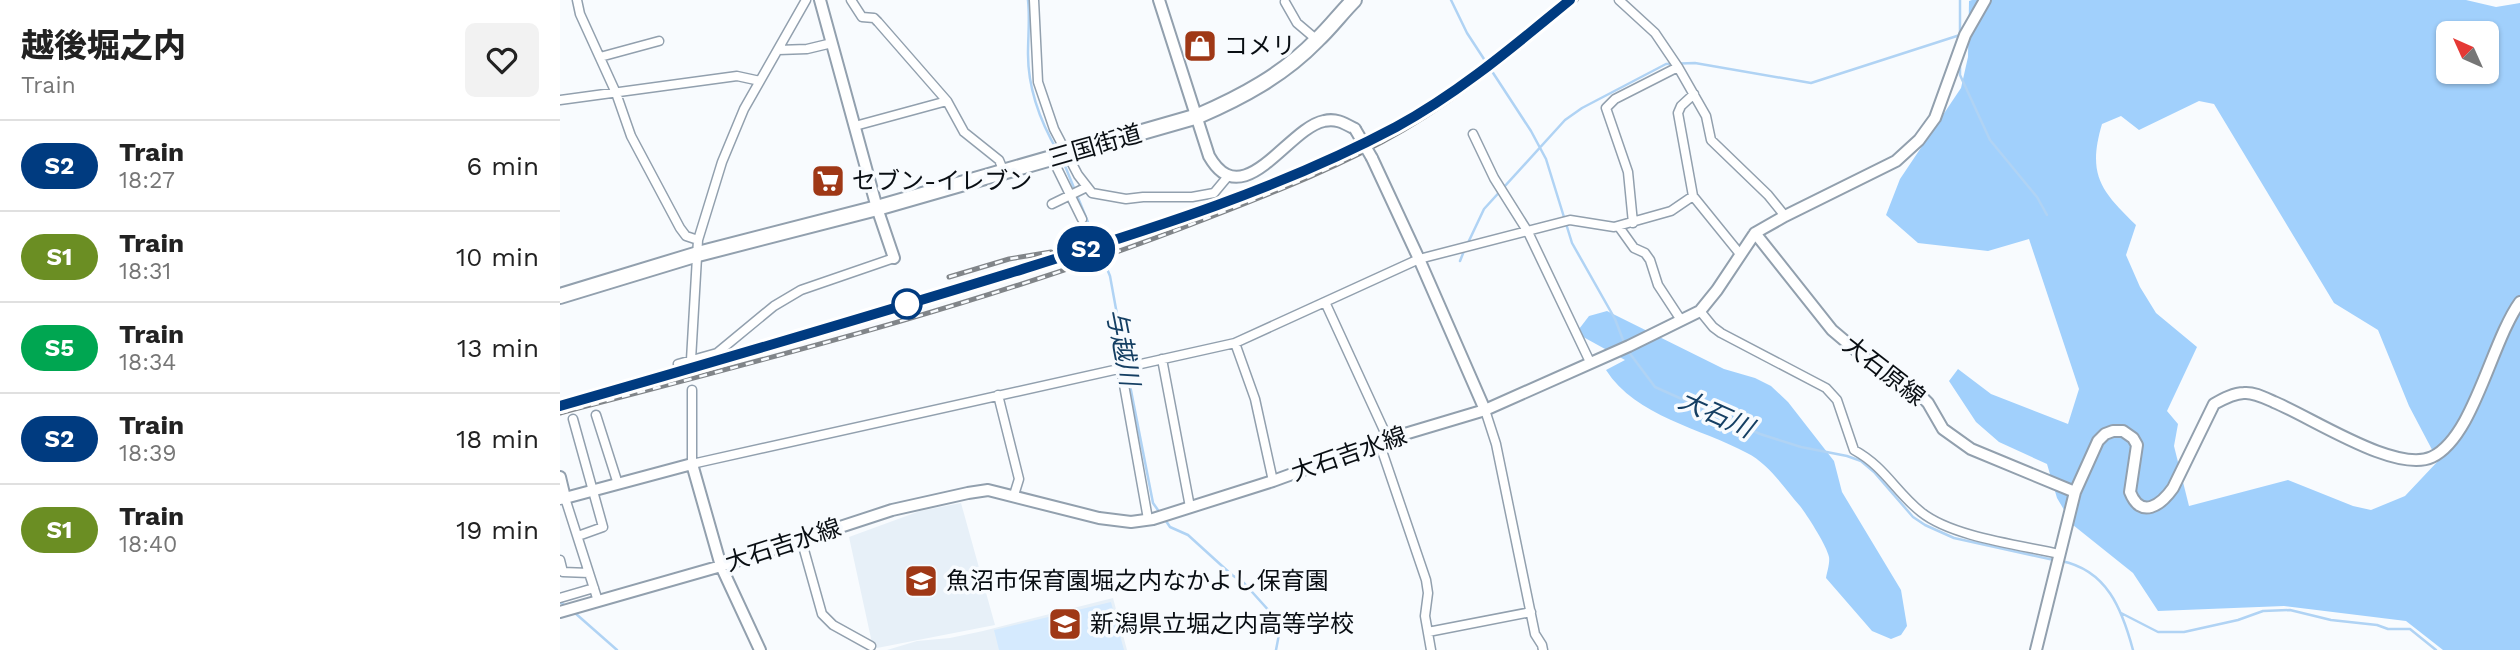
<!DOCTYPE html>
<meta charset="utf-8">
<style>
body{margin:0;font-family:"Work Sans","Noto Sans JP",sans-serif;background:#f2f2f2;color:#222;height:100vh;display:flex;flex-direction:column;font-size:26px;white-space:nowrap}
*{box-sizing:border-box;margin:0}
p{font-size:23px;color:#767676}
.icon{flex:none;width:38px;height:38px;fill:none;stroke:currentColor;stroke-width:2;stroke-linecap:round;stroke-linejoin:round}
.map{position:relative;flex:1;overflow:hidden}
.side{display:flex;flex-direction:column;background:#fff;width:560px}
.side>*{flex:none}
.badge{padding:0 14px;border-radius:23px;font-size:24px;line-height:46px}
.needle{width:46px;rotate:315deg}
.tools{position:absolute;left:1876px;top:21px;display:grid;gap:14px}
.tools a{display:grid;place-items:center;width:63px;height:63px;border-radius:10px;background:#fff;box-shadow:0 2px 5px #0004;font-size:35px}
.map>.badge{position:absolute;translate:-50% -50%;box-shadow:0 0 0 4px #fff}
.round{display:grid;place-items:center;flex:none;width:74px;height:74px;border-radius:10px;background:#f2f2f2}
.summary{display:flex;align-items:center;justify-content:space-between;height:119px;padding:0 21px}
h1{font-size:33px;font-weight:800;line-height:52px}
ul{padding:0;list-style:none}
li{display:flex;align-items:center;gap:21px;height:91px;padding:0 21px;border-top:2px solid #e0e0e0}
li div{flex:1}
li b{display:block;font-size:26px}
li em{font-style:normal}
li .badge{min-width:77px;font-weight:700;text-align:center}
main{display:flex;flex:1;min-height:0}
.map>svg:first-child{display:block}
.built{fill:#e7f0f8}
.green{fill:#d5eafe}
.forest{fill:#a1d0fc;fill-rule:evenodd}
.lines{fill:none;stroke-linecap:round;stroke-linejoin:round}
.stream{stroke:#b0d3f4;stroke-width:2.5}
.street-casing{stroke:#92a0ae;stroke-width:11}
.secondary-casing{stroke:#92a0ae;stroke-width:14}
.highway-casing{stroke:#92a0ae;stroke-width:18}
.street{stroke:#fff;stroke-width:8}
.secondary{stroke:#fff;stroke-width:10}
.highway{stroke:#fff;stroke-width:14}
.rail-casing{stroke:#818589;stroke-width:5}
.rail{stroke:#f8fbfe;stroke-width:2.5;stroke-dasharray:8;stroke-linecap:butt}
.secondary-bridge-casing{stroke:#92a0ae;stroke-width:14;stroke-linecap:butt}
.secondary-bridge{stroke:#fff;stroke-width:10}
.line-casing{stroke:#fff;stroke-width:16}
.line{stroke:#003b80;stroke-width:10}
.stop-dot{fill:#fff;stroke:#003b80;stroke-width:3.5}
.labels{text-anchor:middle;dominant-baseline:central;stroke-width:7;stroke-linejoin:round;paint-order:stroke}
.poi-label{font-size:24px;fill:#090e13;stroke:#f8fbfe;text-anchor:start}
.street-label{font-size:24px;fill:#090e13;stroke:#f8fbfe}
.water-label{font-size:26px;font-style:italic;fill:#153f63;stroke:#f8fbfe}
</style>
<main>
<section class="side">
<div class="summary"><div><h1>越後堀之内</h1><p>Train</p></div><a class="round"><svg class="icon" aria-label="heart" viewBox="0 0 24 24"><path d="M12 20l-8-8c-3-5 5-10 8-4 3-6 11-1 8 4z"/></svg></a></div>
<ul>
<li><span class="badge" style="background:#003b80;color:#fff">S2</span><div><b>Train</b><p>18:27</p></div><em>6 min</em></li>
<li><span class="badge" style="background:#6b8e23;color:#fff">S1</span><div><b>Train</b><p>18:31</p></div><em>10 min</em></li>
<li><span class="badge" style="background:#00a651;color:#fff">S5</span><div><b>Train</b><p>18:34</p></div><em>13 min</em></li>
<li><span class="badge" style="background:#003b80;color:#fff">S2</span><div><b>Train</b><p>18:39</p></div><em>18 min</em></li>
<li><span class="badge" style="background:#6b8e23;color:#fff">S1</span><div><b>Train</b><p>18:40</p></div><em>19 min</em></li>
</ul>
</section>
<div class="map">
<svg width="1960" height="650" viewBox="0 0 1960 650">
<rect width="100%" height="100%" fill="#f8fbfe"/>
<!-- built -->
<path class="built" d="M 401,503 L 435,625 L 317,648 L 312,643 L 289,537 L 360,511 Z
M 553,598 L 567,650 L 327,650 L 357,641 L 390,638 L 423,631 Z"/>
<!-- green -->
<path class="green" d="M 551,602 L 564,650 L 439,650 L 434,630 Z"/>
<!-- forest -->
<path class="forest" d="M 1412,0 L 1906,0 L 1936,7 L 1960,3 L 1960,650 L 1883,650 L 1846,621 L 1724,606 L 1598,611 L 1573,573 L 1513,525 L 1497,498 L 1487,464 L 1439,442 L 1416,422 L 1389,381 L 1398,369 L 1431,394 L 1508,424 L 1519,389 L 1469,239 L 1428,251 L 1358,243 L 1326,215 L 1340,179 L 1401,88 L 1408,57 L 1409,1 ZM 1888,33 L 1927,33 L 1927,72 L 1888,72 ZM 1639,101 L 1654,104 L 1774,303 L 1818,330 L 1849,406 L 1878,461 L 1845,496 L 1811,510 L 1793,506 L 1728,480 L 1629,506 L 1614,446 L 1618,424 L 1607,411 L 1637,347 L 1596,313 L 1580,287 L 1566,255 L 1576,225 C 1541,191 1527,175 1542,124 L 1561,116 L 1579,130 Z
M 1047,311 L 1164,369 L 1195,378 L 1211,386 L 1228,402 L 1274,461 L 1282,492 L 1341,590 L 1347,626 L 1341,635 L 1331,639 L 1312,631 L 1266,578 C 1267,572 1270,563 1269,557 C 1267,546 1247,515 1240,506 C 1224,488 1209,464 1187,453 C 1141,428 1076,417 1046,370 L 1065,360 L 1016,333 L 1029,316 Z"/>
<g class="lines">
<!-- stream -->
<path class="stream" d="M 468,0 C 470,19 468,36 468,54 C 468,89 481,123 498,152
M 891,0 L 907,33 L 971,131 L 986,159 L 1012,243 L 1055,319 L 1065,345
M 1400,35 L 1400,0
M 1400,63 L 1400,75 L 1430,140 L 1477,197 L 1487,215
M 503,161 L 550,276 L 566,364
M 907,245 L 924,209 L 1005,120 L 1022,108 L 1106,64 L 1135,63 L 1251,83 L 1400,35
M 900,261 L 904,251
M 1068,351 L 1095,387 L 1200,434 L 1241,447 L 1287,456 L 1301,461 L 1314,472 L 1353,517 L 1365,525 L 1394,538 L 1494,560
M 567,370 L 593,503 L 600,513
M 604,518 L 610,527 L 628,535 L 672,575 L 684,583 L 721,624 L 716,650
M 1501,561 C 1547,570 1562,609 1573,650
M 0,602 L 7,607
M 15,613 L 57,650
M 1561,613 L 1598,632 L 1624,632 L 1678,620 L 1703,611 L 1730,610 L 1771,620 L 1817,625 L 1828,629 L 1850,629 L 1876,650"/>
<defs>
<path id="street" d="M 17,0 L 20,14 L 56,93 L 71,136 L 120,228 L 126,236 L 138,240
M 291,0 L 302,17 L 314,18 L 318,22 L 387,101 L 404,132 L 439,160 L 444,172
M 474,0 L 478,82 L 494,129 L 518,175 L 532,193 L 566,199 L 583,197 L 632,197 L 654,193 L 669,175
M 1059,0 L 1095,33 L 1118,67 L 1146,116 L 1151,140 L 1208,195 L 1225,216
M 725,2 L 737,23 L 757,40
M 218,50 L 247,49 L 272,43
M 40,57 L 99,41
M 1134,94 L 1121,106 L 1118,113 L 1133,196 L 1180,254
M 0,100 L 177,76 L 200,81
M 295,126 L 387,101
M 913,134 L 934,178 L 968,232 L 1030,362
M 492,158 L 522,219
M 492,204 L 527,187
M 1073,223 L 1068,172 L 1046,108 L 1055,99 L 1118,67
M 1059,227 L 1074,248 L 1085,253 L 1090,260 L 1098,285 L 1121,320
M 765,302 L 828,439
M 1140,311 L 1153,327 L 1161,333 L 1266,388 L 1277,400 L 1294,450 C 1325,467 1335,491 1361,512 C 1392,537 1460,545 1500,554
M 675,343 L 695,399 L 713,481
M 602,359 L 630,507
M 131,360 L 138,240 L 162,162 L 184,109 L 246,0
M 118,364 L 157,353 L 214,306 L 241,290 L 334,258
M 561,368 L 588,519
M 132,390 L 132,464 L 675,343 L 859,259 L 1010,220 L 1054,227 L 1111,211 L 1133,196
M 438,395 L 459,479 L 454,495
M 925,410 L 936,444 L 975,634 L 982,645 L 983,650
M 36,415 L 58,484
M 13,419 L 43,527 L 18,536
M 819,442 L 866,580 L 868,593 L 865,616 L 871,650
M 0,500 L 5,498 L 38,601
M 241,539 L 262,614 L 273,625 L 311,646
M 0,560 L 3,572 L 29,573
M 0,598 L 34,588
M 868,632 L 971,612"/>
<path id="secondary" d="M 260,0 L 317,208 L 334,258
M 599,0 L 649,156 C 683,216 728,128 764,121 C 776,118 784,123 795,129
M 812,158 L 859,259 L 925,410
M 1195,233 L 1272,330 L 1311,363 L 1358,393 L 1368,403 L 1383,429 L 1411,449 L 1515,492
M 0,477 L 5,498 L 132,464 L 161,566 L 200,650
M 0,612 L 161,566 L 332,510 L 408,493 L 428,490 L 539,518 L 571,522 L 593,519 L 713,481 L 828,439 L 925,410 L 1069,346 L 1140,311 L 1157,290 L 1195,233 L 1225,216 L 1336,161 L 1359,140 L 1375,118 L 1405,35 L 1425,0
M 1476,650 L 1515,492 L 1538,441 L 1545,434 L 1553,431 L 1563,431 L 1573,438 L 1577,445 L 1570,492 C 1581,520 1601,505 1613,488 L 1654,404 C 1663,399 1674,393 1684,393 C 1694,392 1705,398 1714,402 C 1751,417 1836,474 1872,457 C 1914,437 1931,342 1960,302"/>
<path id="highway" d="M 0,296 L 138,254 L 317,208 L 638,116 C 682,97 723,75 757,40 C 770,28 781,13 794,0"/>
</defs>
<!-- street casing -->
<use href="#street" class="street-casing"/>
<!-- secondary casing -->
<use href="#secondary" class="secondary-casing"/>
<!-- highway casing -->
<use href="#highway" class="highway-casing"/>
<!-- street -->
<use href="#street" class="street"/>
<!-- secondary -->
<use href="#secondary" class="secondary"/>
<!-- highway -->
<use href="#highway" class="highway"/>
<defs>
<path id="rail" d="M 389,277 L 449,259 L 491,252
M 130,369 L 616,221
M 0,413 C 215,357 432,302 640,221 C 709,194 778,168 843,130 C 906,93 961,47 1016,0"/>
</defs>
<!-- rail casing -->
<use href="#rail" class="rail-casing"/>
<!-- rail -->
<use href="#rail" class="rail"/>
<defs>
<path id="secondary-bridge" d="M 795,129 L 812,158"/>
</defs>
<!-- secondary-bridge casing -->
<use href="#secondary-bridge" class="secondary-bridge-casing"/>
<!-- secondary-bridge -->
<use href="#secondary-bridge" class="secondary-bridge"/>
</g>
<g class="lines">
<defs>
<path id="line" d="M 0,406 C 150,363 300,319 450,273 C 581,232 714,192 836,127 C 899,93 955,45 1010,0"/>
</defs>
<!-- line casing -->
<use href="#line" class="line-casing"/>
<!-- line -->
<use href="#line" class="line"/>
</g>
<!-- icons -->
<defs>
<symbol id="shop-square" viewBox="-11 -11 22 22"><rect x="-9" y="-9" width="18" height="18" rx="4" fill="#9f3816" stroke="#f8fbfe"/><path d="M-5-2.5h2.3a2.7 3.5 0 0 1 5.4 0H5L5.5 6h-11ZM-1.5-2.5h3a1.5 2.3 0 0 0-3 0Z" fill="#fff"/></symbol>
<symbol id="supermarket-square" viewBox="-11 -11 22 22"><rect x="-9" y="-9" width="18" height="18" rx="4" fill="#9f3816" stroke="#f8fbfe"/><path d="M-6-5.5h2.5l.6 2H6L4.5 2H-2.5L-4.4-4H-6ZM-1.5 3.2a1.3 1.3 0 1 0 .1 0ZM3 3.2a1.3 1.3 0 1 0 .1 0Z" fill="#fff"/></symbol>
<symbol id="school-square" viewBox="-11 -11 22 22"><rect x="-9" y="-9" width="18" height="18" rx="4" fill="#9f3816" stroke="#f8fbfe"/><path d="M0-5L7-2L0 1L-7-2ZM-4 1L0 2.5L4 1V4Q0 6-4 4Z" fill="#fff"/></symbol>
</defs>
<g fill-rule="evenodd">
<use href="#shop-square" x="621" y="27" width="38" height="38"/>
<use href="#supermarket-square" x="249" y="162" width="38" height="38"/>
<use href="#school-square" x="342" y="562" width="38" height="38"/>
<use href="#school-square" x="486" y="605" width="38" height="38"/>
</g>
<!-- markers -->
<circle class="stop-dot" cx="347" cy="304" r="14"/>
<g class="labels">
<!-- poi labels -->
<g class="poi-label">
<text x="664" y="46">コメリ</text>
<text x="292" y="181">セブン-イレブン</text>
<text x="386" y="581">魚沼市保育園堀之内なかよし保育園</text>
<text x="530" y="624">新潟県立堀之内高等学校</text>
</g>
<!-- street labels -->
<g class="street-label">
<text transform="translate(535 146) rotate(-16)">三国街道</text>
<text transform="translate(1324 371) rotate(38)">大石原線</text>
<text transform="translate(789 454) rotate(-19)">大石吉水線</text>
<text transform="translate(223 545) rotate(-18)">大石吉水線</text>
</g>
<!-- water labels -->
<g class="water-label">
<text transform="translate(563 347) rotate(79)">与越川</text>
<text transform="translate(1156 414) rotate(24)">大石川</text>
</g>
</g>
</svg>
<div class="tools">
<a><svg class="needle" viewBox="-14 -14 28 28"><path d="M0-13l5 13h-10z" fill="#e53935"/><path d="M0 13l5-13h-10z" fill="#767676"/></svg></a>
</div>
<b class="badge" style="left:526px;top:249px;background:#003b80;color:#fff">S2</b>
</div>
</main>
